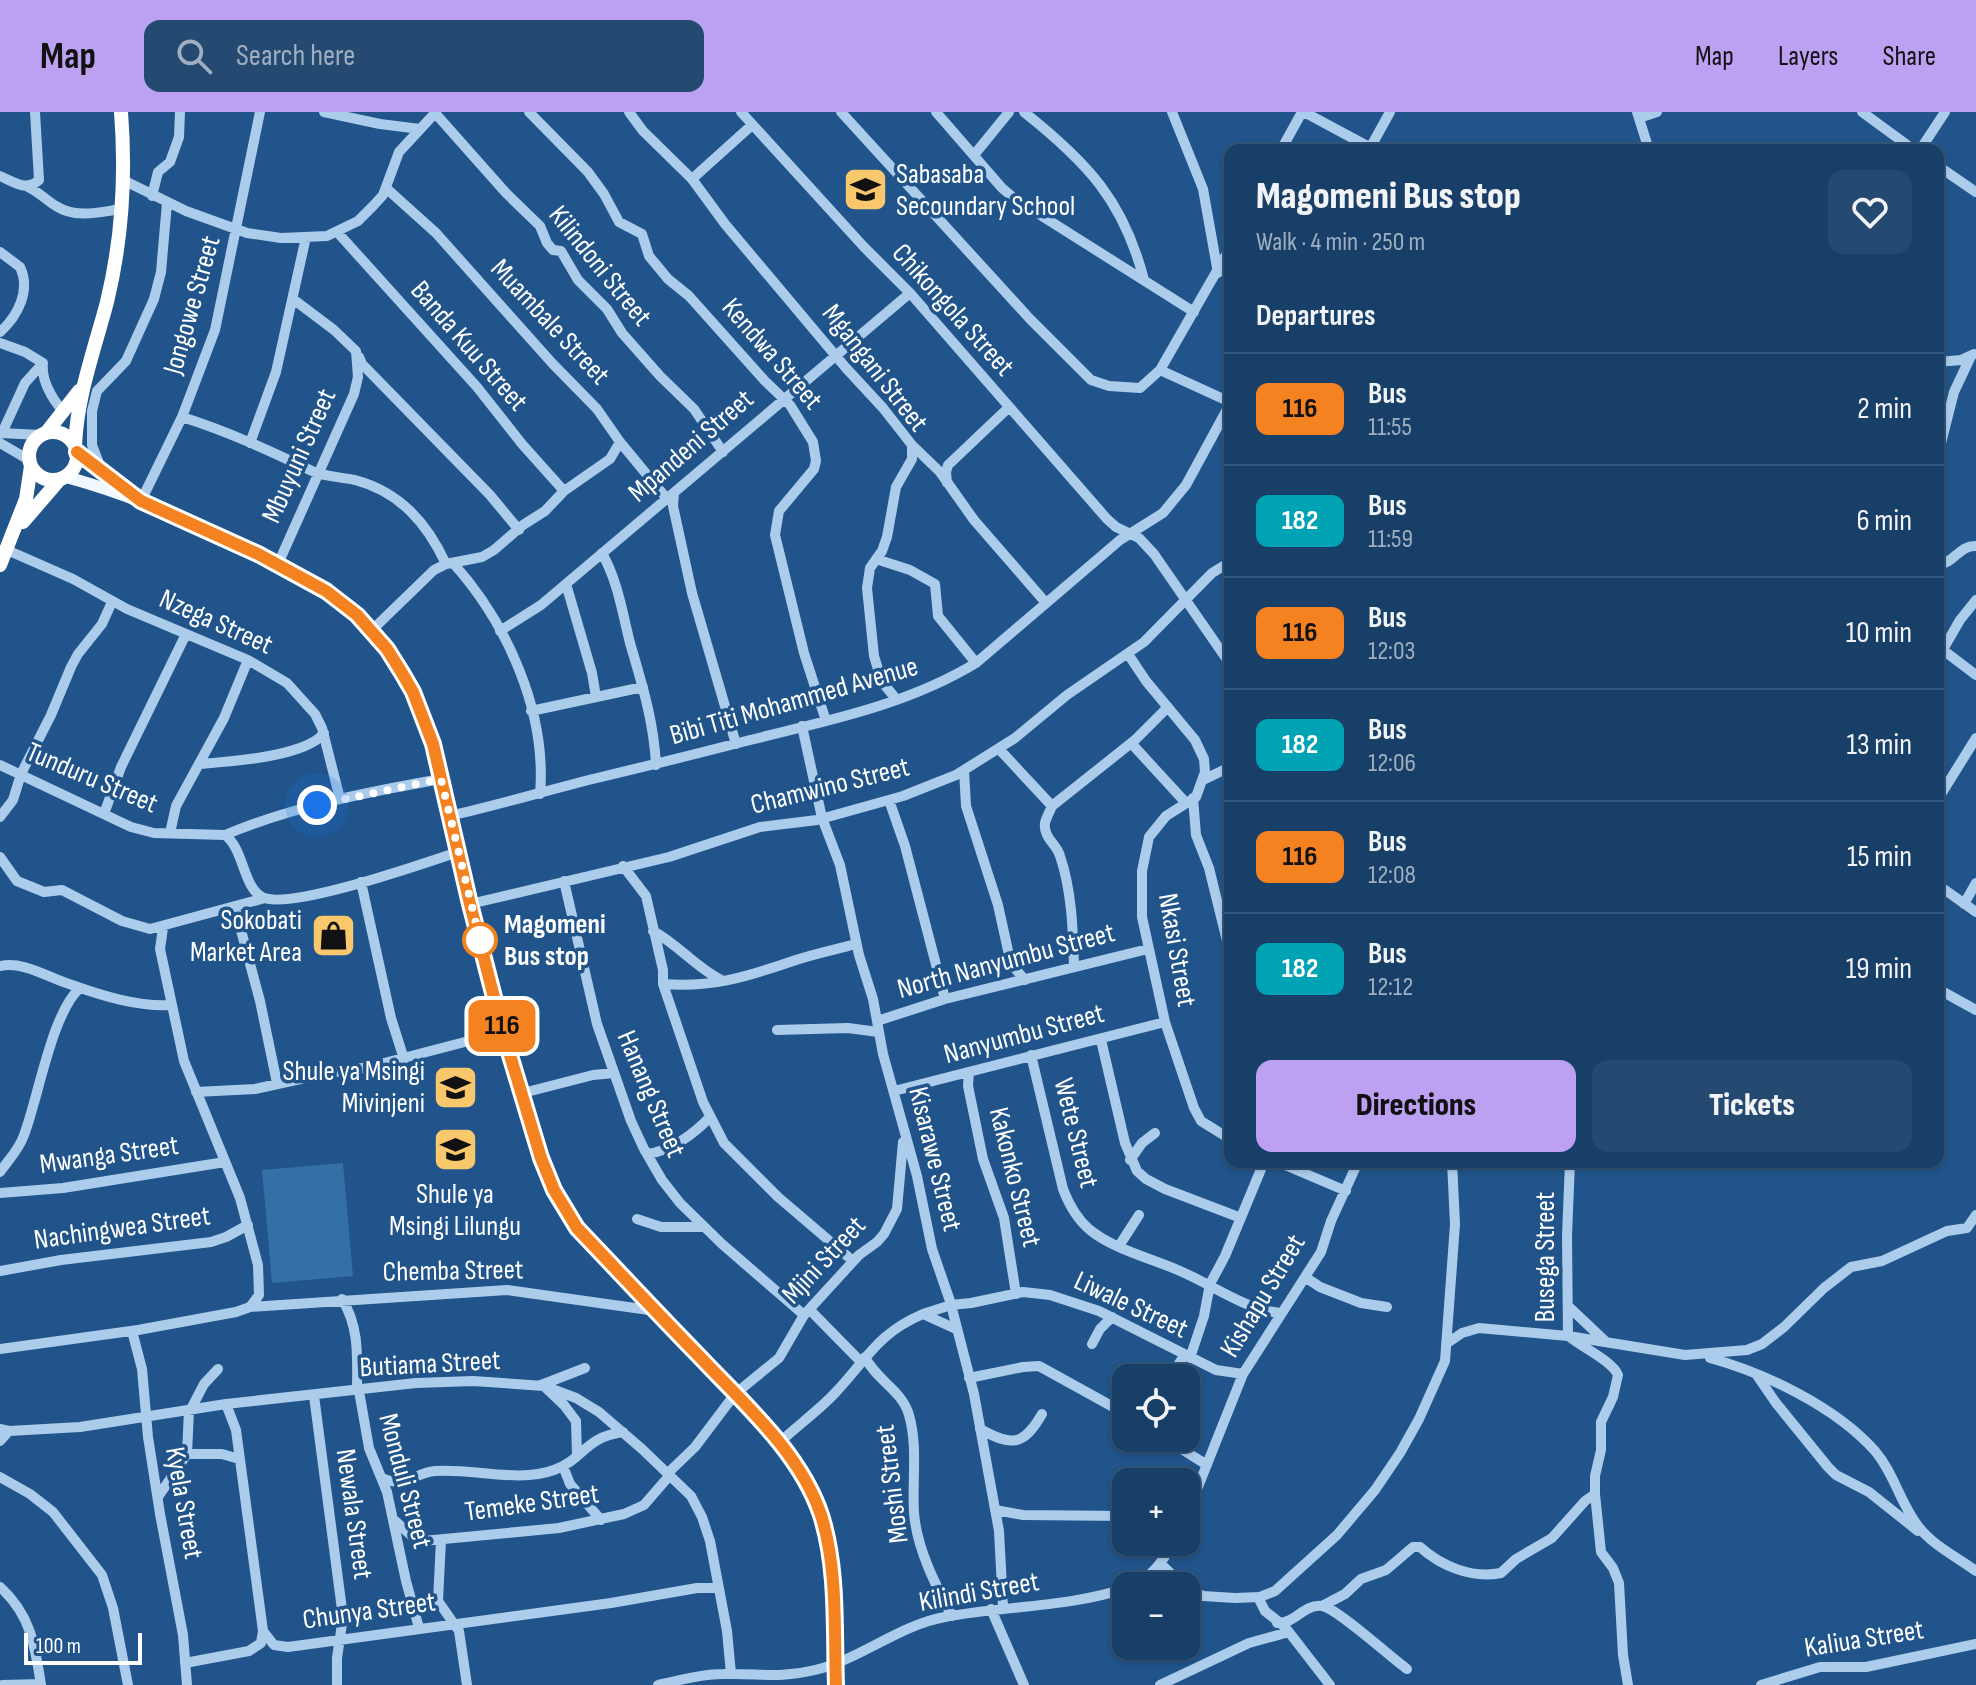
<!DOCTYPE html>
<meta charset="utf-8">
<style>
body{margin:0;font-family:"Sofia Sans Condensed",sans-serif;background:#254a71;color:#f1f3f6;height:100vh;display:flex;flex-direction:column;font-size:30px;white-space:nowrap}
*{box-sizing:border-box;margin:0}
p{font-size:26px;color:#9fafc0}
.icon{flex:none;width:44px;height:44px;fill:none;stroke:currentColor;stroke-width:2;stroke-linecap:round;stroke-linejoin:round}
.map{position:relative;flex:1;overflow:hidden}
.side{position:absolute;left:1224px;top:32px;width:720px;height:1024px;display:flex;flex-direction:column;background:#183f68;border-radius:16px;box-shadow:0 2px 6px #0004,0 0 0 2px #36587c}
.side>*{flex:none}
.badge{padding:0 16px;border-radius:12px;font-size:28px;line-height:52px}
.buttons{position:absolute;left:1112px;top:1252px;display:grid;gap:16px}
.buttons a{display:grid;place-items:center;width:88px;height:88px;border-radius:16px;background:#183f68;box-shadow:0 2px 6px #0004,0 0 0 2px #36587c;font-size:40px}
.scale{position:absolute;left:24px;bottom:20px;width:118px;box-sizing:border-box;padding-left:8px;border:4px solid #fff;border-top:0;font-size:22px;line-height:28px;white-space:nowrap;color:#fff;-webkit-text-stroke:6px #20548a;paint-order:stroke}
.you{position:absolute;width:40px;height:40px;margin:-20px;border:6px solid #fff;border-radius:50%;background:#1a73e8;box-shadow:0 0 0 12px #1a73e833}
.map>.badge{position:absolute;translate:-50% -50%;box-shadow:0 0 0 4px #fff}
h2{padding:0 32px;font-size:30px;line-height:72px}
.round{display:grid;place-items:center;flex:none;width:84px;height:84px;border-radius:16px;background:#254a71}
.headline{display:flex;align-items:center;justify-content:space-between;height:136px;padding:0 32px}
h1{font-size:38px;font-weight:800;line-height:60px}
.action{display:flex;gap:16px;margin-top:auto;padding:16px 32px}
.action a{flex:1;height:92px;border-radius:16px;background:#bca0f2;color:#111;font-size:32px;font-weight:800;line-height:92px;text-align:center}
.action a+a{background:#254a71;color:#f1f3f6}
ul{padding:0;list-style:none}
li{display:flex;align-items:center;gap:24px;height:112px;padding:0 32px;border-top:2px solid #36587c}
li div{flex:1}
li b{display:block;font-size:30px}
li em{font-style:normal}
li .badge{min-width:88px;font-weight:700;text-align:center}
header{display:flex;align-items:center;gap:48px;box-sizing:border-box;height:112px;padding:0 40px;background:#bca0f2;color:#111}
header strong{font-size:38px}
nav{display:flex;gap:44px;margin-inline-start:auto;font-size:28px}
.search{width:560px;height:72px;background:#254a71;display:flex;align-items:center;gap:20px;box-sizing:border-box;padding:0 28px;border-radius:16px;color:#9fafc0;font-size:30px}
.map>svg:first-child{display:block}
.green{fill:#346fa8}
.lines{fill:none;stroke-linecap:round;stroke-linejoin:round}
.minor{stroke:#accceb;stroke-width:10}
.major{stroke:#f1f7fe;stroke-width:12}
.highway{stroke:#fff;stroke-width:14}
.line-casing{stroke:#fff;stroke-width:18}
.line{stroke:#f58220;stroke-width:12}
.walk{stroke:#fff;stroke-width:8;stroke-dasharray:0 14.4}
.stop-dot{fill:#fff;stroke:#f58220;stroke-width:4}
.labels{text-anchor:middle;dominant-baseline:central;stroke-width:7;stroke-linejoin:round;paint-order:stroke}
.poi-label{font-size:28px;fill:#fff;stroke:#20548a;text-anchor:end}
.street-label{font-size:28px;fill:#fff;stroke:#20548a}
.stop-label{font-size:28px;font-weight:bold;fill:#fff;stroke:#20548a;text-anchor:start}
</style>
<header>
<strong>Map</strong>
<div class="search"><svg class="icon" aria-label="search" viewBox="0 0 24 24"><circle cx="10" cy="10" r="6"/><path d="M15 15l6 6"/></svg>Search here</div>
<nav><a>Map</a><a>Layers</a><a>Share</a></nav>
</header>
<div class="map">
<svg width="1976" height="1573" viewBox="0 0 1976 1573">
<rect width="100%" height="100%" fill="#20548a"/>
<!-- green -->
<path class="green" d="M 343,1051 L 353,1164 L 272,1171 L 262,1058 Z"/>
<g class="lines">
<!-- minor -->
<path class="minor" d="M 324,0 L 380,12 L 420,17
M 529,0 L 588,60 L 604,82 L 619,110 L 642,122 L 649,144 L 668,167 L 689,184 L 765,269 L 790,293 L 813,330 L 816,349 L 814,357 L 779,399 L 775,423 L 804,541 L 826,609
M 629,0 L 643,19 L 692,67 L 725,112 L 846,256 L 883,296 L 912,333 L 912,347 L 896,375 L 887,425 L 882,439 L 870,456 L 867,476 L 874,544 L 882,570 L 897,588
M 741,0 L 864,135 L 910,181 L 1107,407 L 1116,415 L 1139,426 L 1154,442 L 1230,552
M 841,0 L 1030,207 L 1091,268 L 1109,274 L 1140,276 L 1160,258 L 1230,136
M 936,0 L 1002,76 L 1015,87 L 1194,200
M 1024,0 C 1087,50 1124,89 1144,168
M 1172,0 L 1203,77 L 1218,161
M 1304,0 L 1371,36
M 1637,0 L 1649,38
M 1862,0 L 1914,38
M 435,1 L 506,81 L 540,114 L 547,131 L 553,138 L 561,139 L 578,168 L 607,197 L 622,221 L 660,264 L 694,297 L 723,340
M 1639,6 L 1657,0
M 1281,38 L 1302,0
M 1369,38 L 1390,0
M 1920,38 L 1945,0
M 974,43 L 1009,0
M 1938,54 L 1976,80
M 0,64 C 14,70 26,80 39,68 L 35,0
M 692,67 L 752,13
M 123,68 L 186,99 L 247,121 L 281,126 L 327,124 L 358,109 L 373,94 L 383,83 L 399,40 L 436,0
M 28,75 C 39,80 46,88 56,94 C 76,107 100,100 122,97
M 386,76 L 436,121 L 552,251 L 597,297 L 620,330 L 667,387
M 152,84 L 158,60 L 170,50 L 179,25 L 180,0
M 338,121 L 477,275 L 522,332 L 564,379
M 0,140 L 20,155 C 31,178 18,204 0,220
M 0,231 L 25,240 L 43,251 C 41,268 52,287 63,299
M 359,245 L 362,252 L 490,383 L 519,418
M 1938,250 L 1961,248 L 1974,242
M 1160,258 L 1230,290
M 182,305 C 227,319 270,339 312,359 C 325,365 341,365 355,368 C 400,380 427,411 446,452
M 0,321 L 41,323
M 2,321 L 25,271 L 43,251
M 0,331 L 29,348
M 250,331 L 276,260 L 306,125
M 912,333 L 940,360 L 974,408 L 1046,491
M 1938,343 L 1954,280 L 1971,244
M 102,359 L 92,333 L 92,299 L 97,279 L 126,249 L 154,187 L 161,160 L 167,91
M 947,371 L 946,360 L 948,353 L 1008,296
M 674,381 L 673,394 L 692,481 L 736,632
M 141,389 L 182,305 L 215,218 L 260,0
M 7,438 L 73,467 L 127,497 L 248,548 L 287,571 L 315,602 L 322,616 L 340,687
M 602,441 C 618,470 622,499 630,531 C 642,572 654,610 656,653
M 876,447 L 910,458 L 935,472 L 938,504 L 976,551
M 453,451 C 507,511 547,600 540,682
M 278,452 L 354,282 L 358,265 L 356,239 L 334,218 L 293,187
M 1938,453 C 1955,451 1959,433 1976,434
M 566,472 L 592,561 L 596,585
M 371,519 L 434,458 L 446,452 L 482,445 L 494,438 L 523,413 L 545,399 L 564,379 L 610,347 L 620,330
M 500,519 L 541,493 L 910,181
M 1939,535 L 1976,563
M 1128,542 L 1146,569 L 1195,628 L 1204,647 L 1205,660 L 1196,685 L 1166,704 L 1149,725 L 1142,759 L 1142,805 L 1165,910 L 1194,996 L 1201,1009 L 1230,1027
M 1938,546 L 1960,508 L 1976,488
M 531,599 L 643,575
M 802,614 L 822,706 L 840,753 L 859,843 L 873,887 L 883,942 L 917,1064 L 932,1137 L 950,1189 L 974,1282 L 999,1419 L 1003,1495
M 1131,631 L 1186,691
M 999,637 L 1052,694 C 1050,699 1046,706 1045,711 C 1043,726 1057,732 1060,744 C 1072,779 1073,819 1074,855
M 199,652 C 228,650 306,645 324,621
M 0,653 L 131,715 L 154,721 L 225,723 C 244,737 243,775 262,785 C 289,799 424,751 458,740
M 964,658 L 966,694 L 998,793 L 1011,852 L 1025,868
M 1203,668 L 1230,655
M 1193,686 L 1196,723 L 1209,756 L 1230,841
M 1938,687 L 1976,626
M 889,688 L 905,734 L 945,887
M 1052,694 L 1135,628 L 1168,595
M 104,702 L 121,655 L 186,522
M 449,704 C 499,693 548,678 597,666 C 647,654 696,642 746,629 C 825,609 905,594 976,551 L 1120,428 L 1163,401 L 1186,373 L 1230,292
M 0,705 L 13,688 L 21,662 L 51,603 L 71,555 L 78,542 L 102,512 L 112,490
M 170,721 L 176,694 L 224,606 L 248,548
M 225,723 C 294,694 368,680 441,667
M 0,745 L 17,769 L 44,780 L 62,778 L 122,809 L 150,817 L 265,786
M 623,754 L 646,784 L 663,858 L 663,872 C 711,876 746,865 790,850 C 812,842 834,838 856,832
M 564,769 L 597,912 L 631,1009 L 644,1037 L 662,1068 L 680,1091 L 722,1132 L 804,1203
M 361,770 L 391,906 L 404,947
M 1938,773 L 1976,800
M 470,792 L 669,745 L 760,715 L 817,708 L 903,684 L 956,663 L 1015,626 L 1067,583 L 1144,530 L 1212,461 L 1230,450
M 1964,792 L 1976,771
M 235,796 L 260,889 L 277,971
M 653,819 C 679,833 696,856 723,869
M 0,854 C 25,849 48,866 72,873 C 103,884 138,895 171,893
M 663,872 L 703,990 L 724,1031 L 778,1085 L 853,1149
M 1938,877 L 1976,898
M 877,909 L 945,887 L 1148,837
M 777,918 L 848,916 L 878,920
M 1101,928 L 1125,1031 L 1137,1059 L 1146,1067 L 1165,1077 L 1241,1106
M 1031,943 L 1063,1077 C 1069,1093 1077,1107 1090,1118 C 1115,1138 1151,1146 1180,1159 C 1213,1173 1245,1198 1281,1201
M 969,960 L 968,974 L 983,1047 L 1004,1106 L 1016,1182
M 894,979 L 1165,910
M 196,980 L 255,977 L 323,962 L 369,955 L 503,920
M 523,981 L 593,963 L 614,961
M 647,1042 C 671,1039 694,1022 710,1005
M 1130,1048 L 1142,1031 L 1155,1021
M 1278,1050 L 1346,1079
M 1570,1050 L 1567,1124 L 1568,1224 L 1685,1243 L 1747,1238 L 1762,1232 L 1784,1215 L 1824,1176 L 1851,1155 L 1882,1149 L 1947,1119 L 1967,1116 L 1976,1103
M 0,1060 C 9,1047 19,1038 24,1023 C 38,987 52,900 80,876
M 0,1081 L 63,1076 L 225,1050
M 637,1107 L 661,1115 L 704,1115
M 1119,1134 L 1139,1103
M 0,1159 L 61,1148 L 211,1130 L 226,1125 L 248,1113
M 1305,1165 L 1320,1175 L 1361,1191 L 1387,1195
M 342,1187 C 360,1216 357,1246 357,1279
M 250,1195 L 507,1178 L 656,1199
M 1569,1195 L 1605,1229
M 810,1198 L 861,1250
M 923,1202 L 951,1193 L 971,1191 L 1023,1180 L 1050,1183 L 1099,1199 L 1216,1258 L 1243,1262
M 132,1219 L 142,1257 L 148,1325 L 160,1402 L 183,1523 L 187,1573
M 1571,1226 C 1584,1236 1613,1250 1618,1263 L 1613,1285 L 1601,1310 L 1601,1338 L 1595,1364 L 1595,1382 L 1601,1440 L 1613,1456 L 1619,1471 L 1623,1543 L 1628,1573
M 1092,1232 L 1100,1217 L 1112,1205
M 1446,1232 L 1462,1221 L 1479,1216 L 1568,1224
M 0,1237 L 138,1218 L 236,1200 L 250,1195 L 259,1183 L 258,1153 L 240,1086 L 184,949 L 160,837 L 163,816
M 865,1245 C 876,1268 902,1278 909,1303 C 918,1334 912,1368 914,1401 C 917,1437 935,1472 952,1504
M 1190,1246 L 1204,1204 L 1210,1172 L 1225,1144 L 1264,1050
M 1710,1246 C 1765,1261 1836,1295 1875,1339 C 1894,1361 1900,1391 1918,1414 C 1932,1433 1957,1445 1976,1459
M 1756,1262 L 1776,1291 L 1828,1355 L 1836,1363 L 1869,1380 L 1918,1419
M 969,1266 L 1023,1255 L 1039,1254 L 1126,1302
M 1169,1266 L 1184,1244
M 541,1273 L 585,1256
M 546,1276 L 564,1293 L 576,1309 L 577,1343
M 359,1279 L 369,1336 L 387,1380 L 406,1469 L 419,1516
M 314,1284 L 343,1505 L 337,1546 L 337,1573
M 226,1292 L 236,1318 L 263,1519 L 274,1533 L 288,1535 L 611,1491 L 697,1476 L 719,1476
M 191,1297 L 204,1272 L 218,1257
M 0,1317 L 9,1319 L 80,1315 L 226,1292 L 416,1271 L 473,1269 L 544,1274 L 576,1286 L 599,1300 L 642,1337 L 691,1384 L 702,1405 L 710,1429 L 727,1519 L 731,1562
M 980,1317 C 1011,1334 1023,1335 1042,1302
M 1164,1326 L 1207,1353
M 0,1329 L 9,1319
M 779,1331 C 797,1314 818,1299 835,1281 C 867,1247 878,1221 923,1202 L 956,1217
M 187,1342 L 222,1342 L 239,1347
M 563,1354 L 570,1372 L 601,1408
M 668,1361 L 695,1335 L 735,1282 L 779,1246 L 804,1203 L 859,1143 L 877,1130 L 884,1122 L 897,1097 L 903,1030
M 0,1365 L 30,1382 L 53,1400 L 102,1463 L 113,1496 L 128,1573
M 382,1366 C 407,1377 413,1361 435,1359 C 472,1356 519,1371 554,1358 C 584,1347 585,1325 623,1320
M 158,1385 L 187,1342 L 189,1298
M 995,1398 L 1023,1403 L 1126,1404
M 1186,1405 L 1243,1262 L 1321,1140 L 1331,1109 L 1358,1050
M 393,1407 L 414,1426 L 423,1429 L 559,1416 L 624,1402 L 644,1393 L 670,1363
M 441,1428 L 438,1489 L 459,1519 L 467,1573
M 1161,1452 L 1184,1474
M 1132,1474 C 1152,1464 1163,1450 1173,1430
M 0,1475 C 31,1503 35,1534 41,1573
M 1186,1475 L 1203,1484 L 1235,1486 L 1260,1485 L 1275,1479 L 1337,1423 L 1375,1378 L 1400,1341 L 1419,1307 L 1445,1249 L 1455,1112 L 1452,1050
M 1258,1485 L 1265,1499 L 1285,1515 L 1330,1573
M 1322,1494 L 1345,1482 L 1361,1467 L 1386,1458 L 1413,1435 L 1420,1435 C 1441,1454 1472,1467 1501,1461 L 1516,1447 L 1552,1426 L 1585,1389 L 1595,1382
M 991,1497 L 1024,1573
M 1277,1511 C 1295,1512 1303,1492 1322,1494 C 1337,1496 1390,1545 1407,1557
M 185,1551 L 249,1539 L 261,1531 L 263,1519
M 2,1573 L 41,1572
M 658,1573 C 679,1568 703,1562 724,1562 C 760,1561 778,1567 815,1558 C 861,1547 899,1513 945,1505 C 1002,1494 1072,1495 1126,1476
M 1160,1573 L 1249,1531 L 1289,1520
M 1761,1573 L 1820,1555 L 1866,1555 L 1976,1532"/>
<!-- major -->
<path class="major" d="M 77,340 L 128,380
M 66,365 C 126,381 184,406 240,434 C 280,453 320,473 355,501 C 378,521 399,551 412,579 C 435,626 444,680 456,730 C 475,812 494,896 521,976 C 529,999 533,1023 541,1046 C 550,1071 563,1093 577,1116 C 617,1159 658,1202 699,1244 C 744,1291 800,1340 821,1403 C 838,1457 834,1518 836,1573"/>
<!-- highway -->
<path class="highway" d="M29 344a24 24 0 1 1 48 0a24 24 0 1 1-48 0Z
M 46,321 L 79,279
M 75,334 C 77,284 94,239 107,190 C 122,128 126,63 121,0
M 23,410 L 60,367
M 0,453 L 26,387 L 31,354"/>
</g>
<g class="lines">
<defs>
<path id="line" d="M 77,340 L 141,389 L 258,442 L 326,479 L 357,503 L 387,537 L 402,561 L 413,580 L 433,632 L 470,792 L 503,920 L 541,1046 L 554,1078 L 577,1116 C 618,1159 658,1202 699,1244 C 743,1291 800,1340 821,1403 C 838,1457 834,1517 836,1573"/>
</defs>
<!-- line casing -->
<use href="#line" class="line-casing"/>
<!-- line -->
<use href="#line" class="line"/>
<!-- walk -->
<path class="walk" d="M 317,693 L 441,667 L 480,828"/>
</g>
<!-- icons -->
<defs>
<symbol id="school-square" viewBox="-11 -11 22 22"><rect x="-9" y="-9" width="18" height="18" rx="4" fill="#f9c86d" stroke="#20548a"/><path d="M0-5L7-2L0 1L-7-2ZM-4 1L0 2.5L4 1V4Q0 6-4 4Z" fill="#111"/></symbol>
<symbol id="shop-square" viewBox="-11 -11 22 22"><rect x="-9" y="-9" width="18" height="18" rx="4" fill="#f9c86d" stroke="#20548a"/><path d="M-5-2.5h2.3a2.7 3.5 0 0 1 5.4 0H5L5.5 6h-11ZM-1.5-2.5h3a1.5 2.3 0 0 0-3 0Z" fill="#111"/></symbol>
</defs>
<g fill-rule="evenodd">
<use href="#school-square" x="840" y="52" width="51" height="51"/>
<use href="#shop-square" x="308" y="798" width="51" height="51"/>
<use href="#school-square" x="430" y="950" width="51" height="51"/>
<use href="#school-square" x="430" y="1012" width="51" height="51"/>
</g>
<!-- markers -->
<circle class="stop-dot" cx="480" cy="828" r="16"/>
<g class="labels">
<!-- poi labels -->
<g class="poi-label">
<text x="896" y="62" text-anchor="start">Sabasaba<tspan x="896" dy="32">Secoundary School</tspan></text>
<text x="302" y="808">Sokobati<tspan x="302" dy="32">Market Area</tspan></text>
<text x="425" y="959">Shule ya Msingi<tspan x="425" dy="32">Mivinjeni</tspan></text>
<text x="455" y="1082" text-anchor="middle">Shule ya<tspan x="455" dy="32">Msingi Lilungu</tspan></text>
</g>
<!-- street labels -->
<g class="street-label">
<text transform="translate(600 154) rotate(51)">Kilindoni Street</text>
<text transform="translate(192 193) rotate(-74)">Jongowe Street</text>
<text transform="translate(953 198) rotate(48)">Chikongola Street</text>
<text transform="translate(550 210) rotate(47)">Muambale Street</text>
<text transform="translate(469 234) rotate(49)">Banda Kuu Street</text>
<text transform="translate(772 242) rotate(49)">Kendwa Street</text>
<text transform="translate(875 256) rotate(52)">Mgangani Street</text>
<text transform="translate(691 334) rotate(-41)">Mpandeni Street</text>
<text transform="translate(299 344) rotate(-66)">Mbuyuni Street</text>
<text transform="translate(216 510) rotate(24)">Nzega Street</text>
<text transform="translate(794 589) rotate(-16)">Bibi Titi Mohammed Avenue</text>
<text transform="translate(92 666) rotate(23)">Tunduru Street</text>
<text transform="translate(830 674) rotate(-14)">Chamwino Street</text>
<text transform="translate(1177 838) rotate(80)">Nkasi Street</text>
<text transform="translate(1006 849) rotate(-15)">North Nanyumbu Street</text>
<text transform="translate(1024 922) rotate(-15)">Nanyumbu Street</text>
<text transform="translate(651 982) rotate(67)">Hanang Street</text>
<text transform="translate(1076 1021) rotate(76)">Wete Street</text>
<text transform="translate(109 1043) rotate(-8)">Mwanga Street</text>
<text transform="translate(935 1047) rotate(76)">Kisarawe Street</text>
<text transform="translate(1015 1065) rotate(76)">Kakonko Street</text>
<text transform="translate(122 1116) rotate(-8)">Nachingwea Street</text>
<text transform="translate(1545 1145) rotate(-90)">Busega Street</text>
<text transform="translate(824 1148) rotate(-47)">Mjini Street</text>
<text transform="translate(453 1159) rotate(-1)">Chemba Street</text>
<text transform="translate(1263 1184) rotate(-59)">Kishapu Street</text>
<text transform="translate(1131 1193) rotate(25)">Liwale Street</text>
<text transform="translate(430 1252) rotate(-3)">Butiama Street</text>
<text transform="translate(405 1369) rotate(75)">Monduli Street</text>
<text transform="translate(892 1372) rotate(-97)">Moshi Street</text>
<text transform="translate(184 1391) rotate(80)">Kyela Street</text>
<text transform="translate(532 1391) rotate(-8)">Temeke Street</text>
<text transform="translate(354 1402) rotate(82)">Newala Street</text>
<text transform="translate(979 1480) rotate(-10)">Kilindi Street</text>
<text transform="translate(369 1499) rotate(-8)">Chunya Street</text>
<text transform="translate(1864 1527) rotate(-9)">Kaliua Street</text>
</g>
<!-- stop labels -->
<g class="stop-label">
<text x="504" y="812">Magomeni<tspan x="504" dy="32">Bus stop</tspan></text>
</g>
</g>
</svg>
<div class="buttons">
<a><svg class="icon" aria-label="locate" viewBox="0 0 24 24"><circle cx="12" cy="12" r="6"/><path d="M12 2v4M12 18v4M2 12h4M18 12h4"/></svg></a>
<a>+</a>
<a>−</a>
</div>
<div class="scale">100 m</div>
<div class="you" style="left:317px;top:693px"></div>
<b class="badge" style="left:502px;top:914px;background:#f58220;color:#111">116</b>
<section class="side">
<div class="headline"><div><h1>Magomeni Bus stop</h1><p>Walk · 4 min · 250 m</p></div><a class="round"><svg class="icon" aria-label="heart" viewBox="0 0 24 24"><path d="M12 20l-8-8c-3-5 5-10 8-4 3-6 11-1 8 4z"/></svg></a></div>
<h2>Departures</h2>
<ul>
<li><span class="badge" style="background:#f58220;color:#111">116</span><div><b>Bus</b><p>11:55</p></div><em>2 min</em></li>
<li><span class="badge" style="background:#00a3b4;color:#fff">182</span><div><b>Bus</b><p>11:59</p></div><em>6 min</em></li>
<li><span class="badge" style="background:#f58220;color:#111">116</span><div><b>Bus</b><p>12:03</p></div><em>10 min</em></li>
<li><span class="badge" style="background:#00a3b4;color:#fff">182</span><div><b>Bus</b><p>12:06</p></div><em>13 min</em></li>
<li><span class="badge" style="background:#f58220;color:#111">116</span><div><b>Bus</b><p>12:08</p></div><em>15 min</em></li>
<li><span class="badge" style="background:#00a3b4;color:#fff">182</span><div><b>Bus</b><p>12:12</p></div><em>19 min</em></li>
</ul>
<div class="action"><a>Directions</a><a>Tickets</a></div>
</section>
</div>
